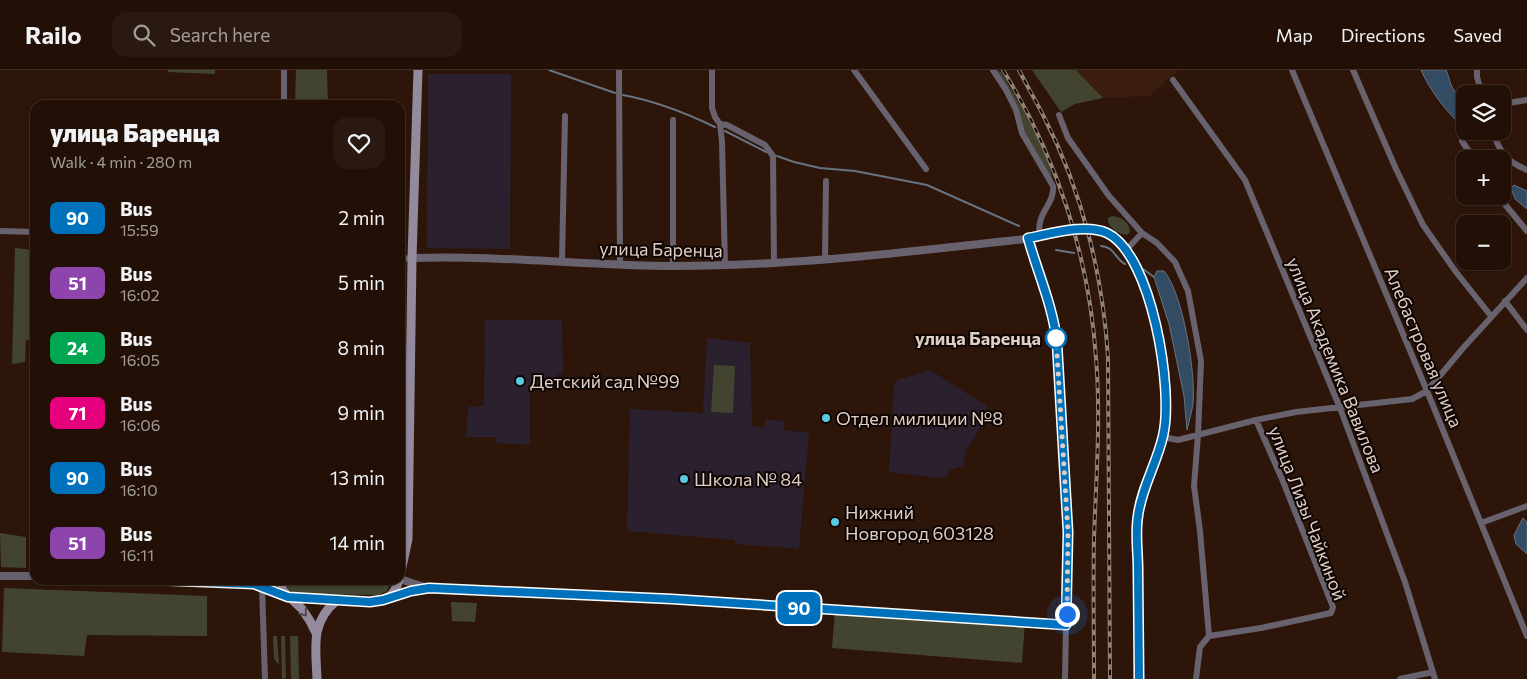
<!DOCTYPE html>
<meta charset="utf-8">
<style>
body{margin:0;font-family:Commissioner,sans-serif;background:#2a1911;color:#f1f3f6;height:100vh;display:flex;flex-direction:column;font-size:19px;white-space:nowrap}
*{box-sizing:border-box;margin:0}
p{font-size:16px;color:#a29d9b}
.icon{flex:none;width:28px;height:28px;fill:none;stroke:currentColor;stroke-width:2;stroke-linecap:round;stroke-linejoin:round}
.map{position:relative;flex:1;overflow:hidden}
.panel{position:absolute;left:30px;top:30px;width:375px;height:485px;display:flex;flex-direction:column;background:#221007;border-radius:15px;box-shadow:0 1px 4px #0004,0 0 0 1px #3f3028}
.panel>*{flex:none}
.badge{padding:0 10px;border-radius:8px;font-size:18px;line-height:32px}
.buttons{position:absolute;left:1456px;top:15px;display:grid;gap:10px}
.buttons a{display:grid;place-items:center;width:55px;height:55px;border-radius:10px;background:#221007;box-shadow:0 1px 4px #0004,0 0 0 1px #3f3028;font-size:25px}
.you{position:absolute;width:25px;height:25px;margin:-12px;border:4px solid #fff;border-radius:50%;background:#1a73e8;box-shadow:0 0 0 8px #1a73e833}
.map>.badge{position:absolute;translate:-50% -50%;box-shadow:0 0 0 2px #fff}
.round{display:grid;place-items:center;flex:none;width:52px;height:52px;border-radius:15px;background:#2a1911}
.overview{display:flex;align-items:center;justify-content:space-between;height:85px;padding:0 20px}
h1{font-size:24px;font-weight:800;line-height:38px}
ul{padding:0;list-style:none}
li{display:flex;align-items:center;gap:15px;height:65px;padding:0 20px}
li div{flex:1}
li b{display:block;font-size:19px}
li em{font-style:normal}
li .badge{min-width:55px;font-weight:700;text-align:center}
header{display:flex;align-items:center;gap:30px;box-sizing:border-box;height:70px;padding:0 25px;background:#221007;border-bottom:1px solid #3f3028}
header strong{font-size:24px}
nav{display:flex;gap:28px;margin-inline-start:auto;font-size:18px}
.search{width:350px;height:45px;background:#2a1911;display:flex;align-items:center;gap:12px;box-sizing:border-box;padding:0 18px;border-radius:15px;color:#a29d9b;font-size:19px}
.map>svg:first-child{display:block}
.built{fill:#3a1d0c}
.education{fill:#2a202e}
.green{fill:#42442f}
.water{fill:#334c63;stroke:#677381}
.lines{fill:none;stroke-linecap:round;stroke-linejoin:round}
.stream{stroke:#677381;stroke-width:2}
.minor{stroke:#68626e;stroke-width:6}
.tertiary{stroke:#68626e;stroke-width:8}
.secondary{stroke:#938a9d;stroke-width:9}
.rail-casing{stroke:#938075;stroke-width:4}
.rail{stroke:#0e0502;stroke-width:2;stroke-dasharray:5.5;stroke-linecap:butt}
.oneway{stroke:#504850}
.line-casing{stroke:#fff;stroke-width:11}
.line{stroke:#0072bc;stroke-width:8}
.walk{stroke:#dfcec6;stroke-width:5;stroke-dasharray:0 9}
.stop-dot{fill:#fff;stroke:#0072bc;stroke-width:2.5}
.poi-dot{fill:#58c9e3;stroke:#0e0502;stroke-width:2}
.labels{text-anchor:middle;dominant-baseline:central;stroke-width:4;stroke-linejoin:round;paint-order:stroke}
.street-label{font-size:18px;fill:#dfcec6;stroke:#0e0502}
.stop-label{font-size:18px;font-weight:bold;fill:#dfcec6;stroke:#0e0502;text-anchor:end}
.poi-label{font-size:18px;fill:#dfcec6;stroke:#0e0502;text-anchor:start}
</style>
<header>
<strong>Railo</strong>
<div class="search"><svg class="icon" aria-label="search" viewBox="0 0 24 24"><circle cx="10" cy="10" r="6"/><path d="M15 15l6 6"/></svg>Search here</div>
<nav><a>Map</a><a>Directions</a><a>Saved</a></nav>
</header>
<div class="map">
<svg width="1527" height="609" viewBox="0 0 1527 609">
<rect width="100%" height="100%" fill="#2d1609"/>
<!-- built -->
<path class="built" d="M 1076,0 L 1178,0 L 1150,26 L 1103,28 Z"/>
<!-- education -->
<path class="education" d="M 428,4 L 511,4 L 510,179 L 427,178 Z
M 485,250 L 562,250 L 563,304 L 556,305 L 557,317 L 530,318 L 530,375 L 495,373 L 496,367 L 466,367 L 468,337 L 484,336 Z
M 707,268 L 750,273 L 752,356 L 764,358 L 765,349 L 784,351 L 784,360 L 809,363 L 799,479 L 735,474 L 735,470 L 627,461 L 630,339 L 703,343 Z
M 930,300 L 987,336 L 987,347 L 967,379 L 963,396 L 949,400 L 947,406 L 940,408 L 889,402 L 894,316 L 897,310 Z"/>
<!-- green -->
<path class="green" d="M 168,0 L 215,0 L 215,4 L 168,2 Z
M 296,0 L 327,0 L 328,35 L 295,35 Z
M 996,0 L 1001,2 C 1013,22 1054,91 1052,111 L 1023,59 Z
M 1032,0 L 1076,0 L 1103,28 L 1075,34 L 1061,42 Z
M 1112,146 C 1121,147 1130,152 1130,162 L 1127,165 C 1119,164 1107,158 1108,148 Z
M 15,178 L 25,179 L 35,181 L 35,270 L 26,270 L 25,292 L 12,294 Z
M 714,295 L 735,296 L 733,343 L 711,342 Z
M 0,463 L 26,467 L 26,498 L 1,497 Z
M 287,510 L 388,510 L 389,517 L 386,522 L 379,525 L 296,524 L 287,519 Z
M 4,518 L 207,526 L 207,566 L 87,565 L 84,586 L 2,582 Z
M 451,532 L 477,533 L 475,552 L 452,551 Z
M 835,540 L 1025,552 L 1022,593 L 832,578 Z
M 273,566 L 277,566 L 279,595 L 274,589 Z
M 281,566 L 285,566 L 286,608 L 282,609 Z
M 290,566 L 298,566 L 299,609 L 291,609 Z"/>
<!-- water -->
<path class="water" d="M 1421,0 L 1446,0 C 1451,11 1450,23 1463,25 L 1465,28 L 1465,58 C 1449,46 1429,19 1421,0 Z
M 1514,115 L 1527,121 L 1527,139 L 1515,129 L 1511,118 Z
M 1157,201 L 1164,201 C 1183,223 1196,304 1193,333 C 1192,342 1189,351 1187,360 L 1184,326 L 1169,254 L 1154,207 Z
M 1523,448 L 1527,452 L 1527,484 L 1516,474 L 1514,465 Z"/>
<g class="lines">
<!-- stream -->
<path class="stream" d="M 549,0 L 615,23
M 623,25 C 655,31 686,43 715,57
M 725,61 L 766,82
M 777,86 L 794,92 L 820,98 L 855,101 L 927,115 L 1019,156
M 1101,176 C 1115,177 1115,189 1125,194
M 1056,180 L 1074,183
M 1143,199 L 1154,207"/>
<!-- minor -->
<path class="minor" d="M 619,0 L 620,195
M 712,0 L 712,38 L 715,47 L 720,54 L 722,72 L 725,196
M 854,0 L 926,99
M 993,0 L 1006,20 L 1016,40 L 1022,63 L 1053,116 C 1055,135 1035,143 1040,166
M 1292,0 L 1427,321 L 1527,566
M 1353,0 L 1396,99 L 1423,155 L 1456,202 L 1491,246
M 1477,0 L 1477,7 L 1482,24
M 1173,10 L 1245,110 L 1340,338 L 1405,512 L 1435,609
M 333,32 L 333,35
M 1502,34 L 1527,30
M 284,35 L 284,0
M 1059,45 L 1068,68 L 1109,126 L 1142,163 L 1157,173 L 1175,192 L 1188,221 L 1201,291 L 1198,365 L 1194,416 L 1200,461 L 1209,566 L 1200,577 L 1196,609
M 720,54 L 727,55 L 765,75 L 773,86 L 774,194
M 1492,61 C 1501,83 1504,90 1527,100
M 1462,71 L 1474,89
M 1498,126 L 1527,161
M 0,161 L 35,162
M 1127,179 L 1142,163
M 400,189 L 412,188
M 825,190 L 826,111
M 562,192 L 565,46
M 673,196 L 673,50
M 1505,231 L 1527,260
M 1163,367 L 1178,370 L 1256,350 L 1296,342 L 1412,329 L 1427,321 L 1464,277 L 1527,208
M 1481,453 L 1527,436
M 262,517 L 265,609
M 1209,566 L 1261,558 L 1331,543 L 1333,537 L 1282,409 L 1256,350
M 1065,609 L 1066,555
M 1400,609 L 1433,602"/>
<!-- tertiary -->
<path class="tertiary" d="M 412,188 C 500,185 588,196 675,196 C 792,196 909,182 1025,169 C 1058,165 1105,145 1127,181 C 1154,224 1176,317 1163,367 C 1156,393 1142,419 1138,445 C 1135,462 1138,481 1138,498 C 1138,535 1139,572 1139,609
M 0,506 L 35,506
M 400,509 L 427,518
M 154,510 L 254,514 L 271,510
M 254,514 L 285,525
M 390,527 L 411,521 L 429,519 L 522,522 L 672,529 L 1066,555 L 1068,462 L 1055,256 C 1050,226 1036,198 1029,168"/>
<!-- secondary -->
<path class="secondary" d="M 400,506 L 408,469 L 412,188 L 418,0
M 282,510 L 282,520 L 302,539 L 310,551 L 316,563
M 288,527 L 370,532 C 386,530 394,527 399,510
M 317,609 C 316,578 310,553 336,531"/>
<defs>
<path id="rail" d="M 1003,0 C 1057,87 1089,186 1096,288 C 1101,349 1096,409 1094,469 C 1093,516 1094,562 1094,609
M 1019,0 C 1027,16 1036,31 1044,47 C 1082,121 1103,205 1108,288 L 1110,609"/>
</defs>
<!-- rail casing -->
<use href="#rail" class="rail-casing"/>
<!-- rail -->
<use href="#rail" class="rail"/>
</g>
<!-- one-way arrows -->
<defs><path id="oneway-chevron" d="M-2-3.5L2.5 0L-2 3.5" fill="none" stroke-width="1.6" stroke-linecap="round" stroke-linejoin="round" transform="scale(1.25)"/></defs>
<use class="oneway" href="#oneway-chevron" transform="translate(304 543) rotate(51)"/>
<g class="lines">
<defs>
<path id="line" d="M 155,510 L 254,514 L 288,527 L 370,532 L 383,530 L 411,521 L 429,518 L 672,529 L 1066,555 L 1068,462 L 1057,273 C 1053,236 1038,204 1028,168 C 1050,164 1086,153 1107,163 C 1152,184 1174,321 1163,366 C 1157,393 1141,419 1138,446 C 1135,463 1138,482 1138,499 C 1138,536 1139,572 1139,609"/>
</defs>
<!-- line casing -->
<use href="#line" class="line-casing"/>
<!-- line -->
<use href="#line" class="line"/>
<!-- walk -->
<path class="walk" d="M 1056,268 L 1068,462 L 1067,544"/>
</g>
<!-- markers -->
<circle class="stop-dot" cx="1056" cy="268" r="10"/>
<g class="poi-dot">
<circle cx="520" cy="311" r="5"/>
<circle cx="826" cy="348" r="5"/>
<circle cx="684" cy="409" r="5"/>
<circle cx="835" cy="452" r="5"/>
</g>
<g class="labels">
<!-- street labels -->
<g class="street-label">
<text transform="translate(661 179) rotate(1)">улица Баренца</text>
<text transform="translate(1424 277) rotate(67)">Алебастровая улица</text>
<text transform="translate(1336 295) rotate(68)">улица Академика Вавилова</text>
<text transform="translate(1308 443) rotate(69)">улица Лизы Чайкиной</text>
</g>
<!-- stop labels -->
<g class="stop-label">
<text x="1041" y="268">улица Баренца</text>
</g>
<!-- poi labels -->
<g class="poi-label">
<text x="530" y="311">Детский сад №99</text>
<text x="836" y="348">Отдел милиции №8</text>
<text x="694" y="409">Школа № 84</text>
<text x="845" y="442">Нижний<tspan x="845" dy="21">Новгород 603128</tspan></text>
</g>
</g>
</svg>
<div class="buttons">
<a><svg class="icon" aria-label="layers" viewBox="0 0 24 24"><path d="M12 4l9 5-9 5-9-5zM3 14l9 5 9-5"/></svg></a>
<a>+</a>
<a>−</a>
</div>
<div class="you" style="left:1067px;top:544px"></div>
<b class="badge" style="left:799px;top:538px;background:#0072bc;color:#fff">90</b>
<section class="panel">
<div class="overview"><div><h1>улица Баренца</h1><p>Walk · 4 min · 280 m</p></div><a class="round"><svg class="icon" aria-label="heart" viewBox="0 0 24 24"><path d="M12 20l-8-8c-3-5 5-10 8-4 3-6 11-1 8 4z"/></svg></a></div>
<ul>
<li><span class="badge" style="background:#0072bc;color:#fff">90</span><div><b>Bus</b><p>15:59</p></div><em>2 min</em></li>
<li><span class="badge" style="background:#8e44ad;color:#fff">51</span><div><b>Bus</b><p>16:02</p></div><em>5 min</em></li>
<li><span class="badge" style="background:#00a651;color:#fff">24</span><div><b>Bus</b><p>16:05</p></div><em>8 min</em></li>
<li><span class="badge" style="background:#e6007e;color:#fff">71</span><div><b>Bus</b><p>16:06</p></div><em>9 min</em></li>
<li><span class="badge" style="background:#0072bc;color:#fff">90</span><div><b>Bus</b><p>16:10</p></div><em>13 min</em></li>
<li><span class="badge" style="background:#8e44ad;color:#fff">51</span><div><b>Bus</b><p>16:11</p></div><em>14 min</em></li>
</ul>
</section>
</div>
